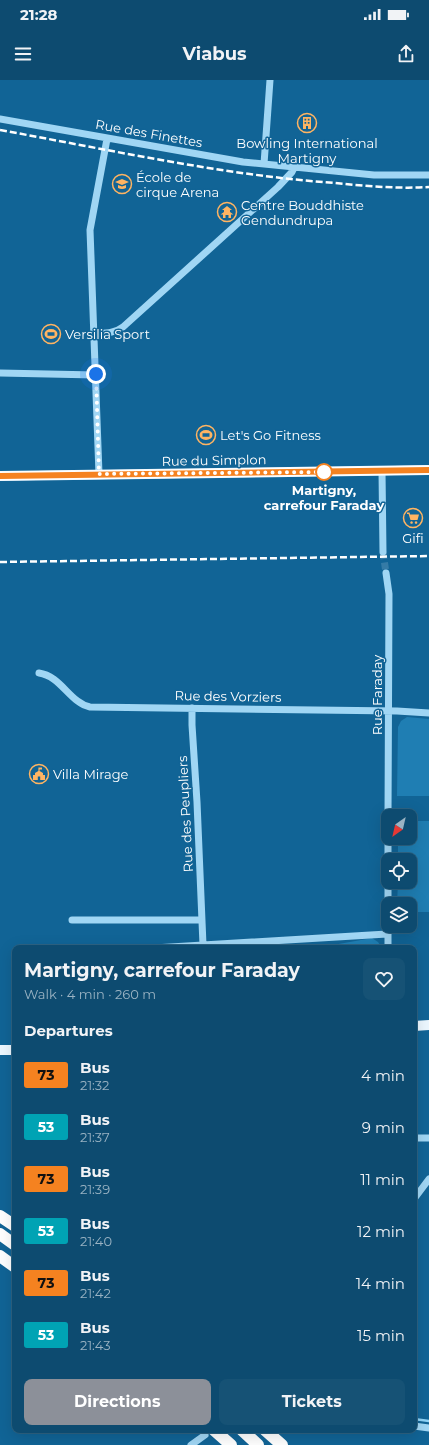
<!DOCTYPE html>
<meta charset="utf-8">
<style>
body{margin:0;font-family:Montserrat,sans-serif;background:#165275;color:#f1f3f6;height:100vh;display:flex;flex-direction:column;font-size:15px;white-space:nowrap}
*{box-sizing:border-box;margin:0}
p{font-size:13px;color:#9ab3c3}
.icon{flex:none;width:22px;height:22px;fill:none;stroke:currentColor;stroke-width:2;stroke-linecap:round;stroke-linejoin:round}
.map{position:relative;flex:1;overflow:hidden}
.panel{position:absolute;left:12px;top:865px;width:405px;height:488px;display:flex;flex-direction:column;background:#0d4b70;border-radius:8px;box-shadow:0 4px 16px #0002,0 0 0 1px #2d6383}
.panel>*{flex:none}
.badge{padding:0 8px;border-radius:3px;font-size:14px;line-height:26px}
.needle{width:26px;rotate:214deg}
.controls{position:absolute;left:381px;top:729px;display:grid;gap:8px}
.controls a{display:grid;place-items:center;width:36px;height:36px;border-radius:8px;background:#0d4b70;box-shadow:0 4px 16px #0002,0 0 0 1px #2d6383;font-size:20px}
.you{position:absolute;width:20px;height:20px;margin:-10px;border:3px solid #fff;border-radius:50%;background:#1a73e8;box-shadow:0 0 0 6px #1a73e833}
.map>.badge{position:absolute;translate:-50% -50%;box-shadow:0 0 0 2px #fff}
h2{padding:0 12px;font-size:15px;line-height:36px}
.round{display:grid;place-items:center;flex:none;width:42px;height:42px;border-radius:8px;background:#165275}
.summary{display:flex;align-items:center;justify-content:space-between;height:68px;padding:0 12px}
h1{font-size:19px;font-weight:700;line-height:30px}
.button{display:flex;gap:8px;margin-top:auto;padding:8px 12px}
.button a{flex:1;height:46px;border-radius:8px;background:#8c9099;color:#fff;font-size:16px;font-weight:700;line-height:46px;text-align:center}
.button a+a{background:#165275;color:#f1f3f6}
ul{padding:0;list-style:none}
li{display:flex;align-items:center;gap:12px;height:52px;padding:0 12px}
li div{flex:1}
li b{display:block;font-size:15px}
li em{font-style:normal}
li .badge{min-width:44px;font-weight:700;text-align:center}
.status{display:flex;justify-content:space-between;align-items:center;height:28px;padding:0 20px;background:#0d4b70;direction:ltr}
.status svg{height:11px;fill:currentColor}
header{display:flex;justify-content:space-between;align-items:center;height:52px;padding:0 12px;background:#0d4b70;font-size:18px;font-weight:700}
.map>svg:first-child{display:block}
.green{fill:#1f7eb3}
.lines{fill:none;stroke-linecap:round;stroke-linejoin:round}
.stream{stroke:#91d4f7;stroke-width:2.5}
.minor-tunnel{stroke:#357ba6;stroke-width:7;stroke-dasharray:7 3.5;stroke-linecap:butt}
.minor{stroke:#a0d6f4;stroke-width:7}
.major{stroke:#ecf7ff;stroke-width:10}
.highway{stroke:#fff;stroke-width:12}
.rail{stroke:#fff;stroke-width:2.5;stroke-dasharray:7 3;stroke-linecap:butt}
.line-casing{stroke:#fff;stroke-width:9}
.line{stroke:#f58220;stroke-width:6}
.walk{stroke:#fff;stroke-width:4;stroke-dasharray:0 7.2}
.stop-dot{fill:#fff;stroke:#f58220;stroke-width:2}
.labels{text-anchor:middle;dominant-baseline:central;stroke-width:3;stroke-linejoin:round;paint-order:stroke}
.street-label{font-size:13px;fill:#fff;stroke:#116496}
.poi-label{font-size:13px;fill:#fff;stroke:#116496;text-anchor:start}
.stop-label{font-size:13px;font-weight:bold;fill:#fff;stroke:#116496}
</style>
<div class="status"><b>21:28</b><svg viewBox="0 0 49 12"><path d="M0 12V9h3v3zM5 12V6h3v6zM10 12V3h3v9zM15 12V0h3v12zM26 1h20v11H26zM47 4h2v5h-2z"/></svg></div>
<header><svg class="icon" aria-label="menu" viewBox="0 0 24 24"><path d="M4 6h16M4 12h16M4 18h16"/></svg>Viabus<svg class="icon" aria-label="share" viewBox="0 0 24 24"><path d="M12 15V3M7 8l5-5 5 5M5 13v7h14v-7"/></svg></header>
<div class="map">
<svg width="429" height="1365" viewBox="0 0 429 1365">
<rect width="100%" height="100%" fill="#116496"/>
<!-- green -->
<path class="green" d="M 407,637 L 429,639 L 429,716 L 397,716 L 398,647 L 401,641 Z
M 410,741 L 429,741 L 429,832 L 410,832 L 410,824 L 397,824 L 398,802 L 410,802 L 410,780 L 398,780 L 398,758 L 410,758 Z
M 372,858 L 378,862 L 382,868 L 334,868 L 333,865 Z"/>
<g class="lines">
<!-- stream -->
<path class="stream" d="M 414,1339 L 429,1341"/>
<!-- minor-tunnel -->
<path class="minor-tunnel" d="M 383,472 L 386,493"/>
<!-- minor -->
<path class="minor" d="M 0,39 L 243,82 L 374,95 L 429,95
M 264,84 L 270,0
M 93,254 C 103,253 114,254 123,247 L 278,107 L 292,92 L 294,88
M 0,293 L 96,295
M 382,391 L 383,472
M 99,394 L 90,150 L 107,59
M 386,493 L 389,514 L 388,736
M 39,593 C 61,596 70,623 90,627 L 397,631 L 429,633
M 192,628 L 192,645 L 197,722 L 203,865
M 72,840 L 201,840
M 154,868 L 387,854
M 388,868 L 388,758
M 414,1058 L 429,1058
M 414,1119 L 429,1099
M 414,1346 L 429,1348
M 191,1365 L 205,1355"/>
<!-- major -->
<path class="major" d="M 0,396 L 429,390
M 414,946 L 429,945
M 0,970 L 15,970"/>
<!-- highway -->
<path class="highway" d="M 0,1136 L 15,1146
M 0,1154 L 15,1165
M 0,1176 L 15,1187
M 214,1350 L 231,1365
M 242,1350 L 258,1365
M 265,1350 L 282,1365"/>
<!-- rail -->
<path class="rail" d="M 0,50 C 111,70 222,95 335,103 C 366,106 398,109 429,107
M 0,482 L 429,476"/>
</g>
<g class="lines">
<defs>
<path id="line" d="M 0,396 L 429,390"/>
</defs>
<!-- line casing -->
<use href="#line" class="line-casing"/>
<!-- line -->
<use href="#line" class="line"/>
<!-- walk -->
<path class="walk" d="M 96,294 L 99,394 L 324,392"/>
</g>
<!-- icons -->
<defs>
<symbol id="building-ring" viewBox="-11 -11 22 22"><circle r="9.5" fill="#116496" stroke="#ffb462" stroke-width="1.5"/><path d="M-4-6H4V6H1V3H-1V6H-4ZM-2.5-4.3h1.7v1.8h-1.7ZM.8-4.3h1.7v1.8H.8ZM-2.5-1h1.7V.8h-1.7ZM.8-1h1.7V.8H.8Z" fill="#ffb462"/></symbol>
<symbol id="school-ring" viewBox="-11 -11 22 22"><circle r="9.5" fill="#116496" stroke="#ffb462" stroke-width="1.5"/><path d="M0-5L7-2L0 1L-7-2ZM-4 1L0 2.5L4 1V4Q0 6-4 4Z" fill="#ffb462"/></symbol>
<symbol id="temple-ring" viewBox="-11 -11 22 22"><circle r="9.5" fill="#116496" stroke="#ffb462" stroke-width="1.5"/><path d="M0-6L5-2H3V0L6.5 2.5H4V6H1.5V3h-3V6H-4V2.5H-6.5L-3 0V-2H-5Z" fill="#ffb462"/></symbol>
<symbol id="stadium-ring" viewBox="-11 -11 22 22"><circle r="9.5" fill="#116496" stroke="#ffb462" stroke-width="1.5"/><path d="M0-5a6.5 5 0 1 0 0 10a6.5 5 0 1 0 0-10ZM-3.5-1.8h7v3.6h-7Z" fill="#ffb462"/></symbol>
<symbol id="supermarket-ring" viewBox="-11 -11 22 22"><circle r="9.5" fill="#116496" stroke="#ffb462" stroke-width="1.5"/><path d="M-6-5.5h2.5l.6 2H6L4.5 2H-2.5L-4.4-4H-6ZM-1.5 3.2a1.3 1.3 0 1 0 .1 0ZM3 3.2a1.3 1.3 0 1 0 .1 0Z" fill="#ffb462"/></symbol>
<symbol id="civic-ring" viewBox="-11 -11 22 22"><circle r="9.5" fill="#116496" stroke="#ffb462" stroke-width="1.5"/><path d="M-.6-6.5H3V-4.5H.6V-3L4-1V1h2V6H-6V1h2V-1L-.6-3ZM-1.2 2.5V6h2.4V2.5Z" fill="#ffb462"/></symbol>
</defs>
<g fill-rule="evenodd">
<use href="#building-ring" x="296" y="32" width="22" height="22"/>
<use href="#school-ring" x="111" y="93" width="22" height="22"/>
<use href="#temple-ring" x="216" y="121" width="22" height="22"/>
<use href="#stadium-ring" x="40" y="243" width="22" height="22"/>
<use href="#stadium-ring" x="195" y="344" width="22" height="22"/>
<use href="#supermarket-ring" x="402" y="427" width="22" height="22"/>
<use href="#civic-ring" x="28" y="683" width="22" height="22"/>
</g>
<!-- markers -->
<circle class="stop-dot" cx="324" cy="392" r="8"/>
<g class="labels">
<!-- street labels -->
<g class="street-label">
<text transform="translate(149 53) rotate(10)">Rue des Finettes</text>
<text transform="translate(214 380) rotate(-1)">Rue du Simplon</text>
<text transform="translate(377 615) rotate(-90)">Rue Faraday</text>
<text transform="translate(228 616) rotate(1)">Rue des Vorziers</text>
<text transform="translate(185 734) rotate(-93)">Rue des Peupliers</text>
</g>
<!-- poi labels -->
<g class="poi-label">
<text x="307" y="63" text-anchor="middle">Bowling International<tspan x="307" dy="15">Martigny</tspan></text>
<text x="136" y="97">École de<tspan x="136" dy="15">cirque Arena</tspan></text>
<text x="241" y="125">Centre Bouddhiste<tspan x="241" dy="15">Gendundrupa</tspan></text>
<text x="65" y="254">Versilia Sport</text>
<text x="220" y="355">Let's Go Fitness</text>
<text x="413" y="458" text-anchor="middle">Gifi</text>
<text x="53" y="694">Villa Mirage</text>
</g>
<!-- stop labels -->
<g class="stop-label">
<text x="324" y="410">Martigny,<tspan x="324" dy="15">carrefour Faraday</tspan></text>
</g>
</g>
</svg>
<div class="controls">
<a><svg class="needle" viewBox="-14 -14 28 28"><path d="M0-13l5 13h-10z" fill="#e53935"/><path d="M0 13l5-13h-10z" fill="#9ab3c3"/></svg></a>
<a><svg class="icon" aria-label="locate" viewBox="0 0 24 24"><circle cx="12" cy="12" r="6"/><path d="M12 2v4M12 18v4M2 12h4M18 12h4"/></svg></a>
<a><svg class="icon" aria-label="layers" viewBox="0 0 24 24"><path d="M12 4l9 5-9 5-9-5zM3 14l9 5 9-5"/></svg></a>
</div>
<div class="you" style="left:96px;top:294px"></div>
<section class="panel">
<div class="summary"><div><h1>Martigny, carrefour Faraday</h1><p>Walk · 4 min · 260 m</p></div><a class="round"><svg class="icon" aria-label="heart" viewBox="0 0 24 24"><path d="M12 20l-8-8c-3-5 5-10 8-4 3-6 11-1 8 4z"/></svg></a></div>
<h2>Departures</h2>
<ul>
<li><span class="badge" style="background:#f58220;color:#111">73</span><div><b>Bus</b><p>21:32</p></div><em>4 min</em></li>
<li><span class="badge" style="background:#00a3b4;color:#fff">53</span><div><b>Bus</b><p>21:37</p></div><em>9 min</em></li>
<li><span class="badge" style="background:#f58220;color:#111">73</span><div><b>Bus</b><p>21:39</p></div><em>11 min</em></li>
<li><span class="badge" style="background:#00a3b4;color:#fff">53</span><div><b>Bus</b><p>21:40</p></div><em>12 min</em></li>
<li><span class="badge" style="background:#f58220;color:#111">73</span><div><b>Bus</b><p>21:42</p></div><em>14 min</em></li>
<li><span class="badge" style="background:#00a3b4;color:#fff">53</span><div><b>Bus</b><p>21:43</p></div><em>15 min</em></li>
</ul>
<div class="button"><a>Directions</a><a>Tickets</a></div>
</section>
</div>
